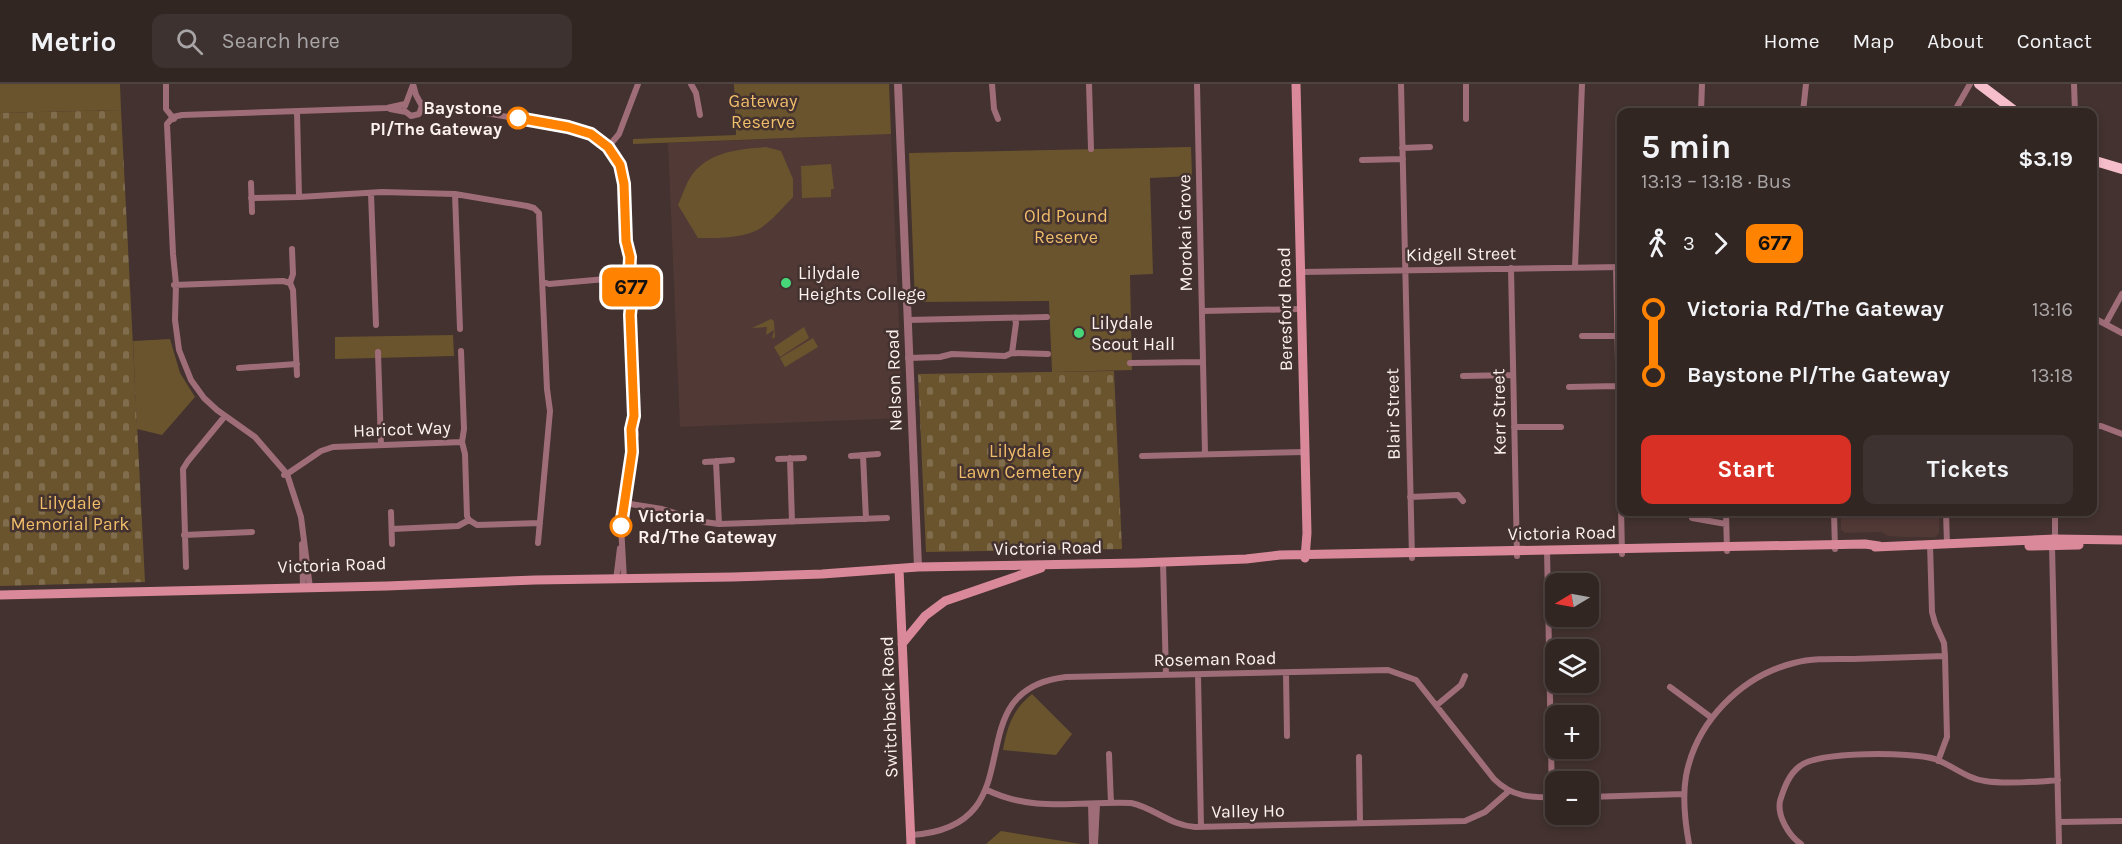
<!DOCTYPE html>
<meta charset="utf-8">
<style>
body{margin:0;font-family:Karla,sans-serif;background:#3d3230;color:#f1f3f6;height:100vh;display:flex;flex-direction:column;font-size:22px;white-space:nowrap}
*{box-sizing:border-box;margin:0}
p{font-size:20px;color:#a8a5a6}
.icon{flex:none;width:33px;height:33px;fill:none;stroke:currentColor;stroke-width:2;stroke-linecap:round;stroke-linejoin:round}
.map{position:relative;flex:1;overflow:hidden}
.details{position:absolute;left:1617px;top:24px;width:480px;height:408px;display:flex;flex-direction:column;background:#322623;border-radius:12px;box-shadow:0 3px 9px #0003,0 0 0 2px #4d4341}
.details>*{flex:none}
.badge{padding:0 12px;border-radius:9px;font-size:21px;line-height:39px}
.needle{width:39px;rotate:260deg}
.controls{position:absolute;left:1545px;top:489px;display:grid;gap:12px}
.controls a{display:grid;place-items:center;width:54px;height:54px;border-radius:12px;background:#322623;box-shadow:0 3px 9px #0003,0 0 0 2px #4d4341;font-size:30px}
.map>.badge{position:absolute;translate:-50% -50%;box-shadow:0 0 0 3px #fff}
.legs{display:flex;align-items:center;gap:9px;height:66px;padding:0 24px;font-size:20px}
.legs p{margin-inline-start:auto}
.head{display:flex;align-items:center;justify-content:space-between;height:102px;padding:0 24px}
h1{font-size:33px;font-weight:700;line-height:45px}
.cta{display:flex;gap:12px;margin-top:auto;padding:12px 24px}
.cta a{flex:1;height:69px;border-radius:12px;background:#d93025;color:#fff;font-size:24px;font-weight:700;line-height:69px;text-align:center}
.cta a+a{background:#3d3230;color:#f1f3f6}
ul{padding:0 24px;list-style:none}
li{display:flex;align-items:center;gap:21px;height:66px;font-size:22px}
li i{display:grid;place-items:center;width:9px;height:100%;margin:0 8px;background:currentColor}
li i::after{content:'';width:15px;height:15px;margin:-8px;border:4px solid;border-radius:50%;background:#322623}
li p{margin-inline-start:auto}
li:first-child i{background:linear-gradient(#0000 50%,currentColor 0)}
li:last-child i{background:linear-gradient(currentColor 50%,#0000 0)}
header{display:flex;align-items:center;gap:36px;box-sizing:border-box;height:84px;padding:0 30px;background:#322623;border-bottom:2px solid #4d4341}
header strong{font-size:28px}
nav{display:flex;gap:33px;margin-inline-start:auto;font-size:21px}
.search{width:420px;height:54px;background:#3d3230;display:flex;align-items:center;gap:15px;box-sizing:border-box;padding:0 21px;border-radius:12px;color:#a8a5a6;font-size:22px}
.map>svg:first-child{display:block}
.built{fill:#513935}
.green{fill:#6a542e}
.cemetery{fill:url(#cemetery-stones)}
.lines{fill:none;stroke-linecap:round;stroke-linejoin:round}
.minor{stroke:#9f6d77;stroke-width:6}
.tertiary{stroke:#9f6d77;stroke-width:8}
.secondary{stroke:#da899b;stroke-width:9}
.trunk{stroke:#f5beca;stroke-width:10}
.line-1-casing{stroke:#fff;stroke-width:14}
.line-1{stroke:#ff8200;stroke-width:9}
.stop-1-dot{fill:#fff;stroke:#ff8200;stroke-width:3}
.poi-dot{fill:#47d779;stroke:#43322f;stroke-width:2}
.labels{text-anchor:middle;dominant-baseline:central;stroke-width:5;stroke-linejoin:round;paint-order:stroke}
.park-label{font-size:18px;fill:#f0bd6a;stroke:#43322f}
.stop-label{font-size:18px;font-weight:bold;fill:#fdf2f0;stroke:#43322f;text-anchor:end}
.street-label{font-size:18px;fill:#fdf2f0;stroke:#43322f}
.poi-label{font-size:18px;fill:#fdf2f0;stroke:#43322f;text-anchor:start}
</style>
<header>
<strong>Metrio</strong>
<div class="search"><svg class="icon" aria-label="search" viewBox="0 0 24 24"><circle cx="10" cy="10" r="6"/><path d="M15 15l6 6"/></svg>Search here</div>
<nav><a>Home</a><a>Map</a><a>About</a><a>Contact</a></nav>
</header>
<div class="map">
<svg width="2122" height="760" viewBox="0 0 2122 760">
<defs>
<pattern id="cemetery-stones" width="16" height="16" patternUnits="userSpaceOnUse" patternTransform="scale(1.5)"><rect width="16" height="16" fill="#6a542e"/><path d="M2 7V4a2 2 0 0 1 4 0v3zM10 15v-3a2 2 0 0 1 4 0v3z" fill="#806d4d"/></pattern>
</defs>
<rect width="100%" height="100%" fill="#43322f"/>
<!-- built -->
<path class="built" d="M 891,50 L 903,334 L 680,343 L 668,59 Z
M 1841,428 L 1939,428 L 1939,450 L 1935,453 L 1905,453 L 1888,452 L 1881,448 L 1845,449 L 1841,446 Z"/>
<!-- green -->
<path class="green" d="M 0,0 L 120,0 L 121,26 L 0,29 Z
M 734,0 L 889,0 L 891,50 L 633,60 L 633,55 L 736,51 Z
M 766,63 L 781,67 L 793,95 L 793,113 C 784,122 776,132 766,140 C 749,155 719,154 698,154 L 678,121 C 683,110 687,96 695,87 C 713,67 741,65 766,63 Z
M 1191,63 L 1192,92 L 1150,94 L 1153,190 L 1130,191 L 1132,286 L 1052,288 L 1049,217 L 915,218 L 909,69 Z
M 831,80 L 834,105 L 831,105 L 831,113 L 802,114 L 801,82 Z
M 771,235 L 774,237 L 775,253 L 772,255 L 774,246 L 766,251 L 767,243 L 752,244 Z
M 804,243 L 809,254 L 780,273 L 774,263 Z
M 453,251 L 454,272 L 335,275 L 335,253 Z
M 813,254 L 818,263 L 785,283 L 780,274 Z
M 170,255 L 180,289 L 195,313 L 162,351 L 137,345 L 133,257 Z
M 1032,610 L 1072,650 L 1056,671 L 1003,666 C 1007,643 1013,625 1032,610 Z
M 1001,747 L 1081,760 L 986,760 Z"/>
<!-- cemetery -->
<path class="cemetery" d="M 121,26 L 145,498 L 0,502 L 0,29 Z
M 1114,287 L 1122,465 L 926,468 L 918,290 Z"/>
<g class="lines">
<!-- minor -->
<path class="minor" d="M 166,0 L 166,25 L 174,35
M 691,0 L 696,9 L 700,31
M 992,0 L 994,25 L 998,35
M 1089,0 L 1091,65
M 1197,0 L 1205,370
M 1401,0 L 1412,474
M 1466,0 L 1466,35
M 2074,0 L 2075,28
M 421,19 L 440,23 L 451,23 L 577,45 L 591,50 L 608,63 L 617,74 L 624,94 L 626,157 L 630,173 L 629,194 L 632,211 L 630,231 L 634,332 L 636,350 L 632,368
M 405,22 L 413,1
M 390,25 L 406,28 L 411,32 L 419,30 L 422,22 L 416,11 L 413,0
M 297,28 L 299,113 L 382,108 L 455,110 L 527,122 L 534,124 L 539,129 L 547,305 L 550,327 L 538,459
M 1701,28 L 1702,0
M 1803,28 L 1806,0
M 1954,28 L 1970,0
M 608,63 L 619,50 L 638,0
M 1402,64 L 1430,63
M 1362,76 L 1403,75
M 251,99 L 252,128
M 371,110 L 376,241
M 455,110 L 460,245
M 251,114 L 299,113
M 1575,183 L 1582,0
M 1616,183 L 1622,470
M 1511,184 L 1517,472
M 1301,188 L 1622,183
M 543,198 L 549,200 L 606,195 L 625,197 L 629,194
M 290,199 L 293,190 L 292,165
M 174,201 L 283,197 L 290,199 L 293,206 L 297,291
M 1202,227 L 1301,225
M 2092,233 L 2122,249
M 907,236 L 1047,233
M 2106,239 L 2122,210
M 1582,252 L 1617,252
M 461,267 L 464,345 L 462,358
M 378,268 L 381,361
M 1012,269 L 1016,239 L 1015,235
M 908,274 L 940,273 L 952,270 L 1005,272 L 1012,269 L 1048,270
M 1130,279 L 1203,278
M 239,284 L 297,280
M 1463,292 L 1513,291
M 1569,303 L 1618,302
M 2092,342 L 2101,342 L 2122,350
M 1514,343 L 1561,343
M 863,371 L 866,435
M 851,372 L 878,370
M 1142,372 L 1305,368
M 790,374 L 792,438
M 778,375 L 804,374
M 716,377 L 719,440
M 705,378 L 732,376
M 284,391 L 287,390 L 321,367 L 333,363 L 462,358 L 465,370 L 467,432 L 469,436 L 477,441 L 540,439
M 1410,413 L 1458,411 L 1463,417
M 624,419 L 662,425 L 704,438 L 719,440 L 887,434
M 391,428 L 392,460
M 1726,428 L 1727,467
M 1834,428 L 1835,465
M 1946,428 L 1947,460
M 2055,428 L 2055,455
M 1692,434 L 1726,440
M 392,445 L 458,442 L 469,436
M 184,451 L 252,448
M 302,460 L 303,504
M 1930,460 L 1932,528 L 1935,539 L 1944,559 L 1945,572 L 1947,653 L 1938,677
M 2052,462 L 2059,760
M 1547,466 L 1552,713
M 1163,478 L 1166,591
M 186,483 L 183,385 L 188,377 L 225,332
M 616,496 L 620,464
M 624,496 L 621,441 L 632,368 L 632,339
M 310,504 L 301,433 L 287,390 L 255,353 L 217,326 L 204,314 L 191,296 L 179,266 L 175,236 L 176,200 L 173,170 L 167,40 L 173,33 L 182,31 L 387,24 L 405,20
M 1286,589 L 1287,652
M 1198,591 L 1201,743
M 1670,603 L 1712,634
M 1437,621 L 1461,601 L 1465,592
M 1109,670 L 1111,719
M 1359,673 L 1360,739
M 987,706 C 1034,729 1080,717 1131,719 C 1155,724 1169,741 1195,743 L 1465,737 L 1485,728 L 1509,707
M 1588,713 L 1684,710
M 1091,720 L 1092,759
M 2059,738 L 2122,737
M 911,751 C 1042,743 950,606 1066,593 L 1388,586 L 1416,596 L 1494,695 C 1512,713 1531,714 1556,713
M 1095,760 L 1097,720
M 1689,760 C 1685,738 1682,715 1686,692 C 1696,638 1741,592 1794,579 C 1813,574 1834,575 1853,575 C 1884,574 1914,573 1945,572
M 1801,760 C 1789,752 1777,732 1780,717 C 1784,704 1789,690 1800,682 C 1819,667 1911,668 1935,675 C 1952,681 1967,695 1985,697 C 2003,700 2039,698 2058,696"/>
<!-- tertiary -->
<path class="tertiary" d="M 898,0 L 918,483"/>
<!-- secondary -->
<path class="secondary" d="M 1296,0 L 1307,449 L 1305,474
M 2029,462 L 2079,461
M 1875,463 L 2055,455 L 2122,456
M 899,485 L 911,760
M 0,511 L 387,502 L 535,496 L 733,493 L 822,490 L 918,483 L 1137,479 L 1246,475 L 1280,471 L 1865,460 L 1879,462
M 902,560 L 925,532 L 945,517 L 1041,484"/>
<!-- trunk -->
<path class="trunk" d="M 1979,0 L 2016,28
M 2092,76 L 2122,85"/>
</g>
<g class="lines">
<defs>
<path id="line-1" d="M 518,34 L 568,43 L 591,50 L 608,63 L 620,81 L 624,100 L 626,157 L 630,173 L 629,194 L 632,211 L 630,231 L 634,332 L 631,345 L 632,368 L 621,442"/>
</defs>
<!-- line-1 casing -->
<use href="#line-1" class="line-1-casing"/>
<!-- line-1 -->
<use href="#line-1" class="line-1"/>
</g>
<!-- markers -->
<g class="stop-1-dot">
<circle cx="518" cy="34" r="10"/>
<circle cx="621" cy="442" r="10"/>
</g>
<g class="poi-dot">
<circle cx="786" cy="199" r="6"/>
<circle cx="1079" cy="249" r="6"/>
</g>
<g class="labels">
<!-- park labels -->
<g class="park-label">
<text x="763" y="17">Gateway<tspan x="763" dy="21">Reserve</tspan></text>
<text x="1066" y="132">Old Pound<tspan x="1066" dy="21">Reserve</tspan></text>
<text x="1020" y="367">Lilydale<tspan x="1020" dy="21">Lawn Cemetery</tspan></text>
<text x="70" y="419">Lilydale<tspan x="70" dy="21">Memorial Park</tspan></text>
</g>
<!-- stop labels -->
<g class="stop-label">
<text x="502" y="24">Baystone<tspan x="502" dy="21">Pl/The Gateway</tspan></text>
<text x="638" y="432" text-anchor="start">Victoria<tspan x="638" dy="21">Rd/The Gateway</tspan></text>
</g>
<!-- street labels -->
<g class="street-label">
<text transform="translate(1185 149) rotate(-91)">Morokai Grove</text>
<text transform="translate(1461 170) rotate(-1)">Kidgell Street</text>
<text transform="translate(1285 225) rotate(-91)">Beresford Road</text>
<text transform="translate(894 296) rotate(-92)">Nelson Road</text>
<text transform="translate(1499 328) rotate(-91)">Kerr Street</text>
<text transform="translate(1393 330) rotate(-91)">Blair Street</text>
<text transform="translate(402 345) rotate(-2)">Haricot Way</text>
<text transform="translate(1562 449) rotate(-1)">Victoria Road</text>
<text transform="translate(1048 464) rotate(-1)">Victoria Road</text>
<text transform="translate(332 481) rotate(-2)">Victoria Road</text>
<text transform="translate(1215 575) rotate(-1)">Roseman Road</text>
<text transform="translate(889 623) rotate(-92)">Switchback Road</text>
<text transform="translate(1248 727) rotate(-1)">Valley Ho</text>
</g>
<!-- poi labels -->
<g class="poi-label">
<text x="798" y="189">Lilydale<tspan x="798" dy="21">Heights College</tspan></text>
<text x="1091" y="239">Lilydale<tspan x="1091" dy="21">Scout Hall</tspan></text>
</g>
</g>
</svg>
<div class="controls">
<a><svg class="needle" viewBox="-14 -14 28 28"><path d="M0-13l5 13h-10z" fill="#e53935"/><path d="M0 13l5-13h-10z" fill="#a8a5a6"/></svg></a>
<a><svg class="icon" aria-label="layers" viewBox="0 0 24 24"><path d="M12 4l9 5-9 5-9-5zM3 14l9 5 9-5"/></svg></a>
<a>+</a>
<a>−</a>
</div>
<b class="badge" style="left:631px;top:203px;background:#ff8200;color:#111">677</b>
<section class="details">
<div class="head"><div><h1>5 min</h1><p>13:13 – 13:18 · Bus</p></div><b>$3.19</b></div>
<div class="legs"><svg class="icon" aria-label="walk" viewBox="0 0 24 24"><circle cx="13" cy="4" r="2"/><path d="M13 8l-2 6 4 7M11 14l-3 7M7 12l3-4h3l4 4"/></svg>3<svg class="icon" aria-label="forward" viewBox="0 0 24 24"><path d="M9 5l7 7-7 7"/></svg><b class="badge" style="background:#ff8200;color:#111">677</b></div>
<ul>
<li><i style="color:#ff8200"></i><b>Victoria Rd/The Gateway</b><p>13:16</p></li>
<li><i style="color:#ff8200"></i><b>Baystone Pl/The Gateway</b><p>13:18</p></li>
</ul>
<div class="cta"><a>Start</a><a>Tickets</a></div>
</section>
</div>
